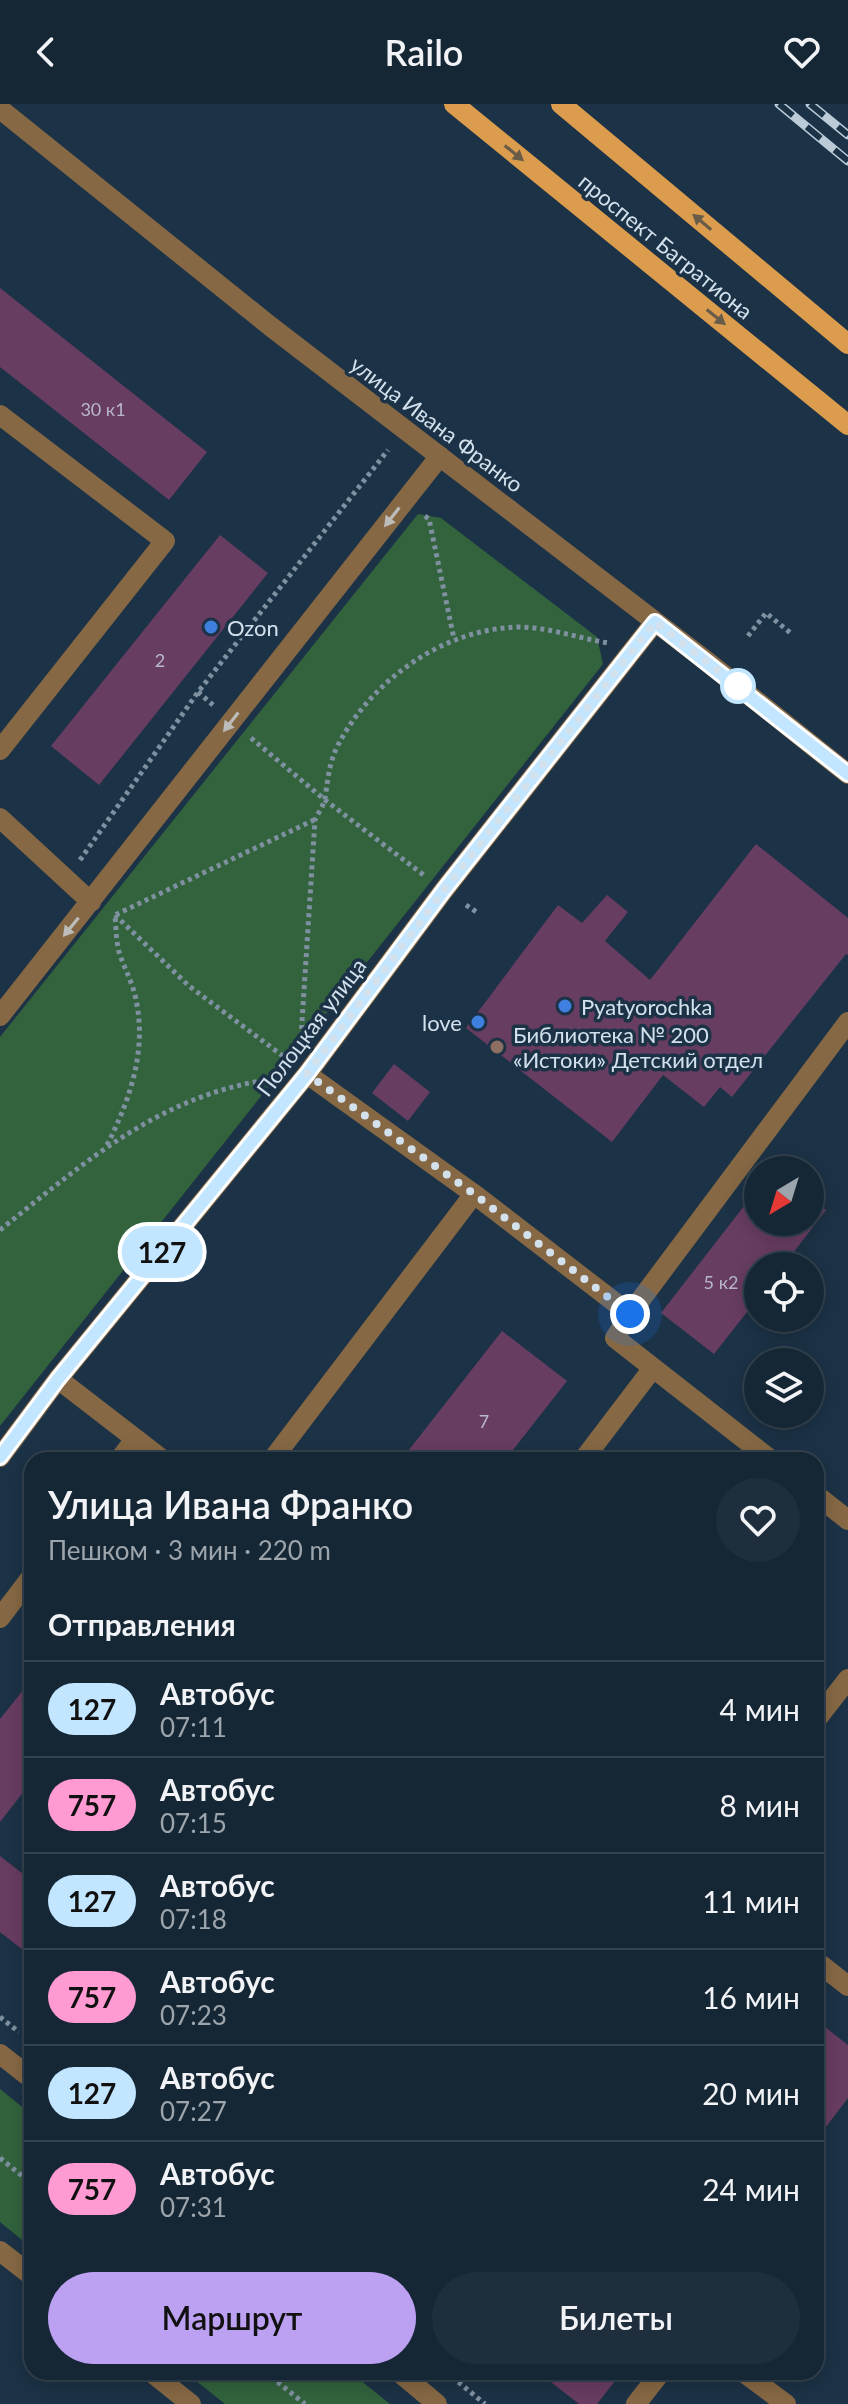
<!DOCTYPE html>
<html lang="ru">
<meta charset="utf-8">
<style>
body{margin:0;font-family:Lato,sans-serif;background:#1e2e3c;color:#f1f3f6;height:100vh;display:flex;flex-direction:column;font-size:30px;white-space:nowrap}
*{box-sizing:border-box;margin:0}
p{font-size:26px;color:#9da5ac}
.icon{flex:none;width:44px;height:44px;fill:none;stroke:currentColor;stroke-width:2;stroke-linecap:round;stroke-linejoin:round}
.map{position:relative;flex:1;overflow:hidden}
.details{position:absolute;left:24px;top:1348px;width:800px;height:928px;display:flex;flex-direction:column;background:#152634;border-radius:24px;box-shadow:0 4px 20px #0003,0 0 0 2px #34434f}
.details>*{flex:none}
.badge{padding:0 16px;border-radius:26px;font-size:28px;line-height:52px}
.needle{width:52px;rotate:218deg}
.fabs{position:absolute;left:744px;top:1052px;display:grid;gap:16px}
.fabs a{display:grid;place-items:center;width:80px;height:80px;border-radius:50%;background:#152634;box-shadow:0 4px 20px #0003,0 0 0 2px #34434f;font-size:40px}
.you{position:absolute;width:40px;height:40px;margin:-20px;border:6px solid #fff;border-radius:50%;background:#1a73e8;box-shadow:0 0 0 12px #1a73e833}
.map>.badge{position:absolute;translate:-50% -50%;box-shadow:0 0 0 4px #fff}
h2{padding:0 24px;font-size:30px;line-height:72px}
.round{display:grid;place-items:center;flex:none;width:84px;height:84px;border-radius:42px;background:#1e2e3c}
.headline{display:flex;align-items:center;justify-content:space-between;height:136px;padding:0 24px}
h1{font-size:38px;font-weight:600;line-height:60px}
.cta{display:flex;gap:16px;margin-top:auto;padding:16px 24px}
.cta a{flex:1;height:92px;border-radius:48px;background:#bca0f2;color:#111;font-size:32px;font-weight:600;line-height:92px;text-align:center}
.cta a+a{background:#1e2e3c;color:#f1f3f6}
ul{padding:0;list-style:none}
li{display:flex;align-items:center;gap:24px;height:96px;padding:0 24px;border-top:2px solid #34434f}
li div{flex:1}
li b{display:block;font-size:30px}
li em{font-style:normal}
li .badge{min-width:88px;font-weight:700;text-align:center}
header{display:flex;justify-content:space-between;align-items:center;height:104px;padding:0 24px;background:#152634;font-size:36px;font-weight:600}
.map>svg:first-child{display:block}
.green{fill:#32633d}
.building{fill:#683d62}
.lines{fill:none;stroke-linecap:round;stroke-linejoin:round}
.path{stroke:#7f91a0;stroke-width:5;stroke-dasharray:4 4;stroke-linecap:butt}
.minor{stroke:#866844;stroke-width:20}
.major{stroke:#db9c4e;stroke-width:20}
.rail-casing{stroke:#bccbd8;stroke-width:9}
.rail{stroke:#1c3246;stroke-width:6;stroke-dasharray:18;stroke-linecap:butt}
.oneway{fill:#685c49}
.oneway2{fill:#bcbdba}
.line-casing{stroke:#fff;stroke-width:18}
.line{stroke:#c2e6ff;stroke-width:12}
.walk{stroke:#d3e1ed;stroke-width:8;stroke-dasharray:0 14.4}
.shop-dot{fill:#3f7fe0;stroke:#1c3246;stroke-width:3}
.stop-dot{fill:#fff;stroke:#c2e6ff;stroke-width:4}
.education-dot{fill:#8d6e63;stroke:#1c3246;stroke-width:3}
.labels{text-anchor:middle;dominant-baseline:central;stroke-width:7;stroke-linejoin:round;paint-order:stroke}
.number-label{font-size:18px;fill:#b8b8ca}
.street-label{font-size:22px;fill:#d3e1ed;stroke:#1c3246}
.poi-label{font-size:22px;fill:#d3e1ed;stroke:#1c3246;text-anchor:start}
</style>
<header><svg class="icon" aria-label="back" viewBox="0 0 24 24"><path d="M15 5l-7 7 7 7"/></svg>Railo<svg class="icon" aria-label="heart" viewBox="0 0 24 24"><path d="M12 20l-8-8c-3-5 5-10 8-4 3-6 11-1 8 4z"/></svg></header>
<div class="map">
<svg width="848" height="2300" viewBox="0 0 848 2300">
<rect width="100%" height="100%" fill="#1c3246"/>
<!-- green -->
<path class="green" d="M 418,410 L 441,414 L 597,533 L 603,560 L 0,1322 L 0,933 Z
M 0,1985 L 32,2011 L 32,2144 L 0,2118 Z
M 185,2268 L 350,2268 L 390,2300 L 225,2300 Z"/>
<!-- building -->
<path class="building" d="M 0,184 L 207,348 L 169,396 L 0,263 Z
M 220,431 L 268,469 L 99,681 L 51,642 Z
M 756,740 L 848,814 L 848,851 L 846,850 L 732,993 L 720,983 L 704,1003 L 663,971 L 612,1038 L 466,924 L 558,801 L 582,819 L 607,791 L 628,808 L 605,837 L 650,876 Z
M 394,960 L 430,988 L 408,1017 L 372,989 Z
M 758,1084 L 758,1118 L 810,1118 L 810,1094 L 826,1106 L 783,1162 L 758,1162 L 758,1194 L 714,1250 L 661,1209 Z
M 502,1227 L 567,1277 L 505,1356 L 401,1356 Z
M 32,1575 L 32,1677 L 0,1718 L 0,1615 Z
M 0,1752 L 32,1777 L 32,1853 L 0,1828 Z
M 816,1916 L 848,1941 L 848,1994 L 826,2023 L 816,2015 Z
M 538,2268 L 622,2268 L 597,2300 L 579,2300 Z"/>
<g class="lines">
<!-- path -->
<path class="path" d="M 425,412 L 429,415 L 454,535
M 748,532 L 766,509 L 793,531
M 198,588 L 213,601
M 251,634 L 325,696 L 425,772
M 80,756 L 198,588 L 388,346
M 466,801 L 478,809
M 115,811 L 189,882 L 287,955
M 301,933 L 315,716 C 318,709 324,701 325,694 C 328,675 329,659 338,641 C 372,576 443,525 518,523 C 548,523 578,534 608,539
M 107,1041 C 130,996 147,946 136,896 C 133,879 124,864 119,848 C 116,836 116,823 115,811 L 314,716
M 0,1126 C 83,1060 157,993 266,976
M 0,1913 L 19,1928
M 0,2054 L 32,2080
M 265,2268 L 305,2300
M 446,2268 L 485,2300"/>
<!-- minor -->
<path class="minor" d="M 0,5 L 270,222 L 709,559 L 848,670
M 0,311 L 165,437 L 0,646
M 0,714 L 91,798
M 0,912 L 440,352
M 307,970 L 474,1090 L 630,1210 L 615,1234 L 771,1356
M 630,1210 L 848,918
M 58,1275 L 163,1356
M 0,1353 L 58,1275 L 307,970 L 444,786 L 655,518
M 119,1356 L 135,1335
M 272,1356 L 474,1090
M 583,1356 L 653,1264
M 816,1391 L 848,1416
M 0,1514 L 32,1472
M 816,1616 L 848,1575
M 816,1857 L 848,1882
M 0,1950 L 32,1975
M 0,2147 L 32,2172
M 151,2268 L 191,2300
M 399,2268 L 437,2300
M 743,2268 L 786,2300
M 636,2300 L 661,2268"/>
<!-- major -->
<path class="major" d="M 454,0 L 848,321
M 561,0 L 848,240"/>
<defs>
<path id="rail" d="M 779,0 L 848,57
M 810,0 L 848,31"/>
</defs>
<!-- rail casing -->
<use href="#rail" class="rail-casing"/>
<!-- rail -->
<use href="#rail" class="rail"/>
</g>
<!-- one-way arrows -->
<defs><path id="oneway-solid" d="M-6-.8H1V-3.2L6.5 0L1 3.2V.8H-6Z" transform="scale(2)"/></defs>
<g class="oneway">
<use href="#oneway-solid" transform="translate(514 49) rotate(39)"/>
<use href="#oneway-solid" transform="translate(702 118) rotate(-140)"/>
<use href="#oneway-solid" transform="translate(716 213) rotate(39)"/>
</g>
<g class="oneway2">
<use href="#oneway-solid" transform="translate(392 413) rotate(128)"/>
<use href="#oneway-solid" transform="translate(231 618) rotate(128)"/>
<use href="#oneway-solid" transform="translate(71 823) rotate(129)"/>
</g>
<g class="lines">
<defs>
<path id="line" d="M 0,1353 L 58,1275 L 307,970 L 444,786 L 655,518 L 848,670"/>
</defs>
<!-- line casing -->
<use href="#line" class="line-casing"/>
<!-- line -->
<use href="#line" class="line"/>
<!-- walk -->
<path class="walk" d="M 630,1210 L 474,1090 L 307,970 L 444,786 L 655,518 L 738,582"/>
</g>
<!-- markers -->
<g class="shop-dot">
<circle cx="211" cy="523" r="8"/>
<circle cx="565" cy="902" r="8"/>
<circle cx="478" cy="918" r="8"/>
</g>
<circle class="stop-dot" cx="738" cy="582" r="16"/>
<circle class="education-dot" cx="497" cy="943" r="8"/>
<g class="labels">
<!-- number labels -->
<g class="number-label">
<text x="103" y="305">30 к1</text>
<text x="160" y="556">2</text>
<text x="721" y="1178">5 к2</text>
<text x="484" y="1317">7</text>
</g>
<!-- street labels -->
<g class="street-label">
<text transform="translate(666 142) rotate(39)">проспект Багратиона</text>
<text transform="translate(437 320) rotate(37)">улица Ивана Франко</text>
<text transform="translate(311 923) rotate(-53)">Полоцкая улица</text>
</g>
<!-- poi labels -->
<g class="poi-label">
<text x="227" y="523">Ozon</text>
<text x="581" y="902">Pyatyorochka</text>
<text x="462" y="918" text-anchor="end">love</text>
<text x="513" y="930">Библиотека № 200<tspan x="513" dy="25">«Истоки» Детский отдел</tspan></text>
</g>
</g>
</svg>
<div class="fabs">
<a><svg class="needle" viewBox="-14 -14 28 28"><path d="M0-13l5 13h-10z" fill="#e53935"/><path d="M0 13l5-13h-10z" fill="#9da5ac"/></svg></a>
<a><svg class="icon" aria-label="locate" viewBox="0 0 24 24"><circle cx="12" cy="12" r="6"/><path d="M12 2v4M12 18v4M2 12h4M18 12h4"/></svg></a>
<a><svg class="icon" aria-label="layers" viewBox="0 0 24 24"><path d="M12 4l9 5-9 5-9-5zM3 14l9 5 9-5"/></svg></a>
</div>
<div class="you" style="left:630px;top:1210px"></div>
<b class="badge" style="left:162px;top:1148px;background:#c2e6ff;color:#111">127</b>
<section class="details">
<div class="headline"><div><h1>Улица Ивана Франко</h1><p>Пешком · 3 мин · 220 m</p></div><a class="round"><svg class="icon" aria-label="heart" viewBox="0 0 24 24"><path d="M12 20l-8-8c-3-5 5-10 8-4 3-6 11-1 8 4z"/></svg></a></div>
<h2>Отправления</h2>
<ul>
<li><span class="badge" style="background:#c2e6ff;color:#111">127</span><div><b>Автобус</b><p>07:11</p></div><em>4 мин</em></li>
<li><span class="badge" style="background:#ff9ad2;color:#111">757</span><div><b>Автобус</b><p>07:15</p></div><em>8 мин</em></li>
<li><span class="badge" style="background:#c2e6ff;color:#111">127</span><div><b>Автобус</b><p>07:18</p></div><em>11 мин</em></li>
<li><span class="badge" style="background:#ff9ad2;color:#111">757</span><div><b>Автобус</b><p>07:23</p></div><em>16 мин</em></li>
<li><span class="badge" style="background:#c2e6ff;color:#111">127</span><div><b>Автобус</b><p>07:27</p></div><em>20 мин</em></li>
<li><span class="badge" style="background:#ff9ad2;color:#111">757</span><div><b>Автобус</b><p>07:31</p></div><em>24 мин</em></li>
</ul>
<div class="cta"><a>Маршрут</a><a>Билеты</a></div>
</section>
</div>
